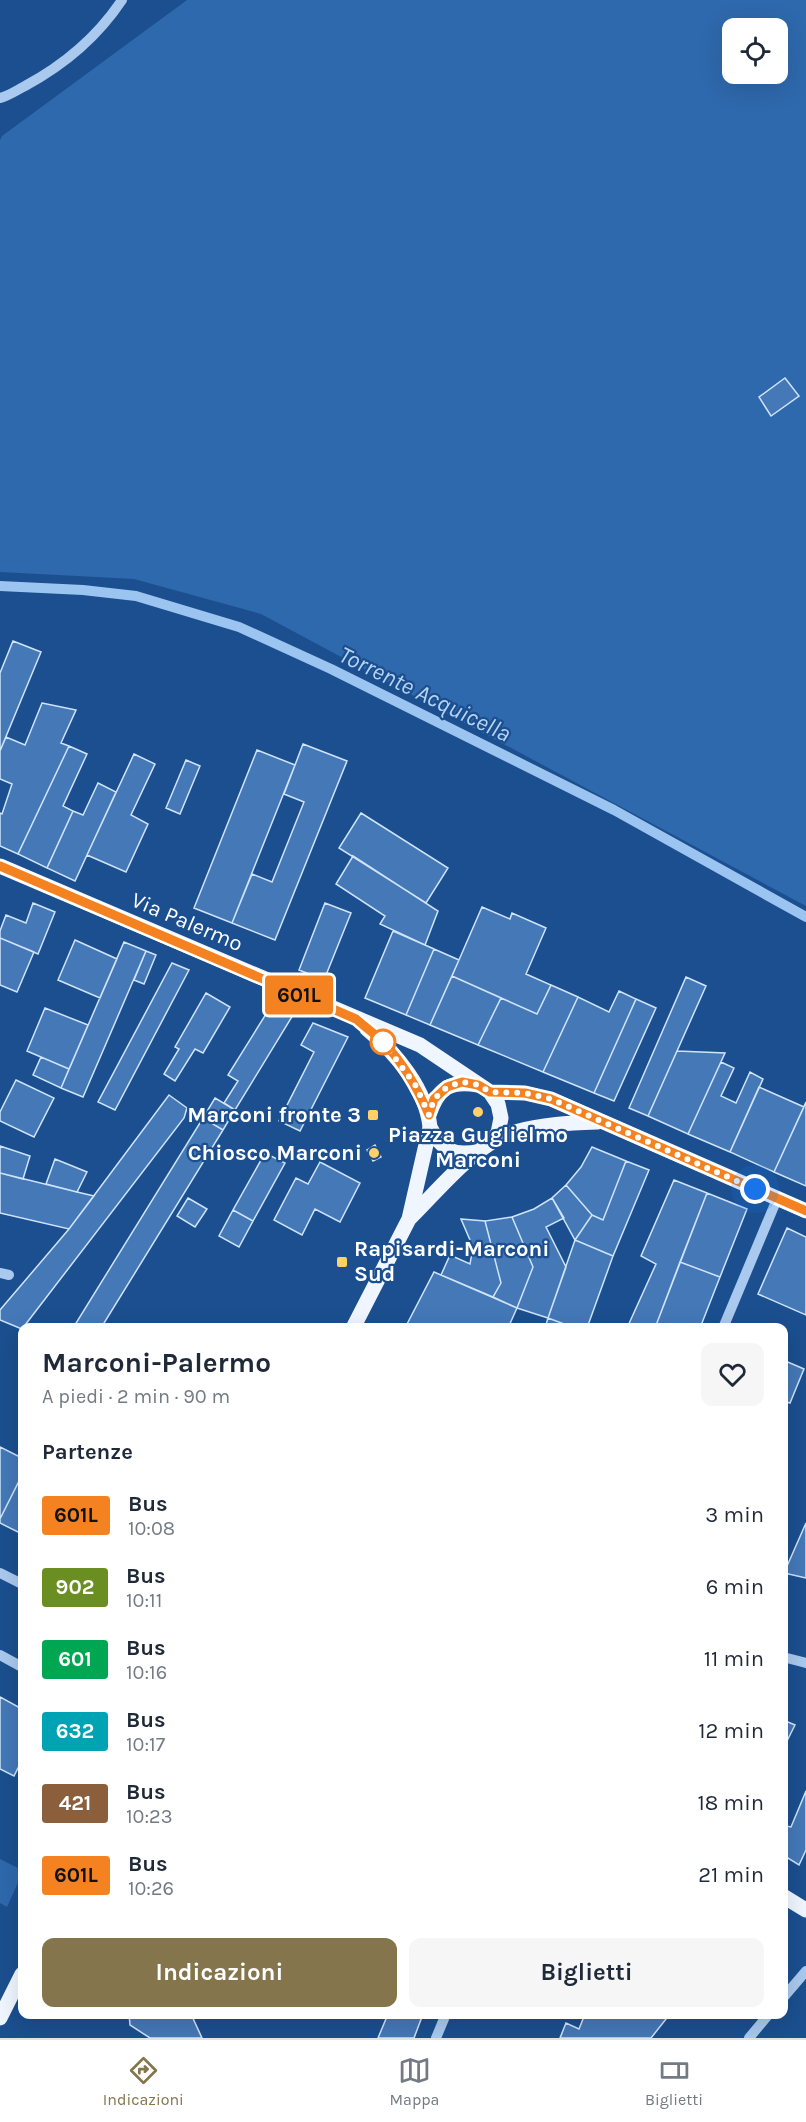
<!DOCTYPE html>
<html lang="it">
<meta charset="utf-8">
<style>
body{margin:0;font-family:Karla,sans-serif;background:#f6f6f7;color:#1f2937;height:100vh;display:flex;flex-direction:column;font-size:22px;white-space:nowrap}
*{box-sizing:border-box;margin:0}
p{font-size:20px;color:#747a83}
.icon{flex:none;width:33px;height:33px;fill:none;stroke:currentColor;stroke-width:2;stroke-linecap:round;stroke-linejoin:round}
.map{position:relative;flex:1;overflow:hidden}
.sheet{position:absolute;left:18px;top:1323px;width:770px;height:696px;display:flex;flex-direction:column;background:#fff;border-radius:12px;box-shadow:0 6px 24px #0002}
.sheet>*{flex:none}
.badge{padding:0 12px;border-radius:4px;font-size:21px;line-height:39px}
.buttons{position:absolute;left:722px;top:18px;display:grid;gap:12px}
.buttons a{display:grid;place-items:center;width:66px;height:66px;border-radius:12px;background:#fff;box-shadow:0 6px 24px #0002;font-size:30px}
.you{position:absolute;width:30px;height:30px;margin:-15px;border:4px solid #fff;border-radius:50%;background:#1a73e8;box-shadow:0 0 0 9px #1a73e833}
.map>.badge{position:absolute;translate:-50% -50%;box-shadow:0 0 0 3px #fff}
h2{padding:0 24px;font-size:22px;line-height:54px}
.round{display:grid;place-items:center;flex:none;width:63px;height:63px;border-radius:12px;background:#f6f6f7}
.summary{display:flex;align-items:center;justify-content:space-between;height:102px;padding:0 24px}
h1{font-size:28px;font-weight:700;line-height:45px}
.action{display:flex;gap:12px;margin-top:auto;padding:12px 24px}
.action a{flex:1;height:69px;border-radius:12px;background:#84754c;color:#fff;font-size:24px;font-weight:700;line-height:69px;text-align:center}
.action a+a{background:#f6f6f7;color:#1f2937}
ul{padding:0;list-style:none}
li{display:flex;align-items:center;gap:18px;height:72px;padding:0 24px}
li div{flex:1}
li b{display:block;font-size:22px}
li em{font-style:normal}
li .badge{min-width:66px;font-weight:700;text-align:center}
.tabs{display:flex;justify-content:space-around;align-items:center;height:84px;border-top:2px solid #e0e1e3;background:#fff;font-size:16px;color:#747a83}
.tabs a{display:grid;justify-items:center;gap:3px}
.tabs .current{color:#84754c}
.map>svg:first-child{display:block}
.green{fill:#2e69ad;fill-rule:evenodd}
.lines{fill:none;stroke-linecap:round;stroke-linejoin:round}
.stream{stroke:#9cc4f0;stroke-width:10}
.building{fill:#4478b7;stroke:#cfe3fa;stroke-width:1.5}
.minor{stroke:#a9c9ee;stroke-width:10}
.major{stroke:#f0f6ff;stroke-width:15}
.line-casing{stroke:#fff;stroke-width:14}
.line{stroke:#f58220;stroke-width:9}
.walk{stroke:#fff;stroke-width:6;stroke-dasharray:0 10.8}
.stop-dot{fill:#fff;stroke:#f58220;stroke-width:3}
.poi-dot{fill:#ffd166;stroke:#1b4f8f;stroke-width:2}
.labels{text-anchor:middle;dominant-baseline:central;stroke-width:4.5;stroke-linejoin:round;paint-order:stroke}
.street-label{font-size:22px;fill:#fff;stroke:#1b4f8f}
.poi-label{font-size:22px;font-weight:bold;fill:#fff;stroke:#1b4f8f;text-anchor:end}
.water-label{font-size:24px;font-style:italic;fill:#b5d3f5;stroke:#1b4f8f}
</style>
<div class="map">
<svg width="806" height="2038" viewBox="0 0 806 2038">
<rect width="100%" height="100%" fill="#1b4f8f"/>
<!-- green -->
<path class="green" d="M 187,0 L 806,0 L 806,906 L 261,614 L 134,579 L 0,572 L 0,140 L 2,136 ZM 732,28 L 777,28 L 777,74 L 732,74 Z
M 0,1859 L 22,1870 L 22,1874 L 7,1907 L 0,1903 Z"/>
<g class="lines">
<!-- stream -->
<path class="stream" d="M 0,586 L 83,590 L 136,596 L 239,627 L 331,669 L 614,810 L 806,917"/>
</g>
<!-- building -->
<path class="building" d="M 785,378 L 799,396 L 771,416 L 759,397 Z
M 13,641 L 41,652 L 0,751 L 0,673 Z
M 42,703 L 76,710 L 61,743 L 69,746 L 18,854 L 0,846 L 0,813 L 2,814 L 12,784 L 0,779 L 0,751 L 6,737 L 25,745 Z
M 303,744 L 347,761 L 275,940 L 232,923 L 252,874 L 272,882 L 304,802 L 284,794 Z
M 69,746 L 87,754 L 63,806 L 73,811 L 47,868 L 18,854 Z
M 257,750 L 295,765 L 232,923 L 194,908 Z
M 134,754 L 155,764 L 131,815 L 148,824 L 126,872 L 87,855 Z
M 186,760 L 200,766 L 180,814 L 166,808 Z
M 98,783 L 116,792 L 75,881 L 47,868 L 73,811 L 83,815 Z
M 361,813 L 448,868 L 426,903 L 339,848 Z
M 353,856 L 438,911 L 425,945 L 380,924 L 385,916 L 336,884 Z
M 33,903 L 55,912 L 38,954 L 0,938 L 0,931 L 6,915 L 26,923 Z
M 325,903 L 351,913 L 324,980 L 299,970 Z
M 482,907 L 510,919 L 512,913 L 546,928 L 526,974 L 551,985 L 537,1014 L 452,976 Z
M 393,931 L 434,949 L 406,1015 L 365,998 Z
M 0,938 L 34,952 L 17,992 L 0,985 Z
M 75,940 L 117,959 L 100,998 L 58,980 Z
M 124,942 L 146,951 L 83,1097 L 61,1088 Z
M 434,949 L 459,960 L 430,1025 L 406,1015 Z
M 146,951 L 156,955 L 144,984 L 134,980 Z
M 172,963 L 189,970 L 115,1110 L 98,1102 Z
M 452,976 L 501,998 L 478,1045 L 430,1025 Z
M 686,977 L 706,986 L 648,1116 L 629,1108 Z
M 551,985 L 578,997 L 543,1072 L 478,1045 L 501,998 L 537,1014 Z
M 619,991 L 636,999 L 594,1093 L 543,1072 L 578,997 L 609,1012 Z
M 206,993 L 230,1007 L 203,1053 L 195,1049 L 175,1081 L 164,1074 L 179,1049 L 175,1047 Z
M 636,999 L 656,1008 L 614,1101 L 594,1093 Z
M 271,1006 L 293,1015 L 235,1110 L 224,1103 L 238,1081 L 228,1075 Z
M 45,1008 L 88,1025 L 69,1069 L 27,1051 Z
M 313,1023 L 348,1037 L 300,1131 L 279,1121 L 314,1052 L 301,1045 Z
M 677,1051 L 725,1053 L 688,1134 L 648,1116 Z
M 41,1057 L 69,1069 L 61,1088 L 33,1075 Z
M 721,1062 L 734,1068 L 721,1096 L 736,1103 L 750,1072 L 763,1079 L 730,1152 L 688,1134 Z
M 16,1080 L 54,1098 L 34,1137 L 0,1121 L 0,1112 Z
M 759,1087 L 804,1107 L 774,1172 L 730,1152 Z
M 169,1095 L 187,1108 L 184,1118 L 22,1329 L 0,1320 L 0,1310 L 69,1229 Z
M 215,1098 L 235,1110 L 223,1130 L 203,1118 Z
M 806,1102 L 806,1186 L 774,1172 Z
M 203,1118 L 223,1130 L 101,1328 L 73,1328 Z
M 375,1145 L 381,1157 L 373,1161 L 367,1150 Z
M 0,1146 L 30,1156 L 23,1179 L 0,1173 Z
M 592,1147 L 626,1161 L 603,1220 L 592,1215 L 566,1185 L 581,1167 Z
M 265,1153 L 285,1163 L 253,1221 L 233,1210 Z
M 55,1159 L 87,1172 L 77,1192 L 46,1184 Z
M 626,1161 L 649,1170 L 613,1256 L 575,1240 L 592,1215 L 603,1220 Z
M 320,1162 L 360,1183 L 340,1222 L 315,1209 L 302,1235 L 274,1220 L 296,1178 L 308,1184 Z
M 0,1173 L 77,1192 L 94,1196 L 69,1229 L 0,1213 Z
M 674,1180 L 707,1193 L 655,1328 L 627,1328 L 656,1264 L 641,1256 Z
M 566,1185 L 592,1215 L 575,1240 L 552,1198 Z
M 707,1193 L 747,1209 L 720,1277 L 680,1262 Z
M 188,1198 L 207,1209 L 195,1227 L 177,1216 Z
M 552,1198 L 564,1218 L 546,1227 L 566,1267 L 548,1318 L 517,1308 L 533,1267 L 512,1217 L 534,1209 Z
M 233,1210 L 253,1221 L 239,1247 L 219,1236 Z
M 512,1217 L 533,1267 L 517,1308 L 493,1297 L 501,1283 L 485,1221 Z
M 461,1219 L 485,1221 L 501,1283 L 493,1297 L 441,1275 L 450,1255 L 470,1264 L 473,1247 Z
M 787,1228 L 806,1237 L 806,1315 L 758,1294 Z
M 575,1240 L 613,1256 L 587,1328 L 575,1328 L 548,1318 Z
M 680,1262 L 720,1277 L 700,1328 L 655,1328 Z
M 434,1272 L 517,1308 L 508,1328 L 405,1328 Z
M 548,1318 L 575,1328 L 545,1328 Z
M 783,1360 L 804,1369 L 790,1403 L 783,1401 Z
M 0,1447 L 22,1458 L 22,1475 L 0,1519 Z
M 22,1475 L 22,1534 L 0,1523 L 0,1519 Z
M 806,1523 L 806,1578 L 784,1573 Z
M 0,1697 L 22,1709 L 22,1760 L 14,1776 L 0,1769 Z
M 783,1720 L 795,1725 L 783,1749 Z
M 806,1791 L 806,1850 L 799,1865 L 783,1855 L 783,1833 L 786,1826 L 791,1827 Z
M 129,2014 L 191,2014 L 202,2038 L 150,2038 L 130,2025 Z
M 388,2014 L 423,2014 L 414,2038 L 378,2038 Z
M 585,2014 L 670,2014 L 651,2038 L 560,2038 L 566,2023 L 579,2029 Z"/>
<g class="lines">
<!-- minor -->
<path class="minor" d="M 0,98 C 9,96 17,90 25,86 C 64,65 98,36 122,0
M 0,1273 L 9,1275
M 723,1328 L 777,1199
M 0,1573 L 22,1584
M 0,1655 L 22,1667
M 783,1657 L 806,1663
M 783,1998 L 806,1971
M 436,2038 L 446,2014
M 749,2038 L 769,2014"/>
<!-- major -->
<path class="major" d="M 0,866 L 420,1045 L 490,1092 L 498,1104 L 501,1118 L 498,1133 L 489,1144
M 490,1092 L 525,1093 L 551,1099 L 806,1211
M 429,1115 C 438,1088 450,1080 478,1085
M 430,1127 C 442,1151 454,1157 480,1151
M 409,1219 C 438,1191 475,1143 515,1132 C 542,1124 571,1123 598,1122
M 353,1328 L 409,1219 L 430,1127 C 426,1089 396,1053 367,1029
M 783,1896 L 806,1910
M 0,2018 L 22,1974"/>
</g>
<g class="lines">
<defs>
<path id="line" d="M 0,866 L 356,1019 C 365,1027 376,1035 384,1043 C 404,1064 418,1089 429,1115 L 434,1099 L 447,1087 L 462,1082 L 478,1085 L 490,1092 L 525,1093 L 551,1099 L 806,1211"/>
</defs>
<!-- line casing -->
<use href="#line" class="line-casing"/>
<!-- line -->
<use href="#line" class="line"/>
<!-- walk -->
<path class="walk" d="M 383,1042 L 416,1086 L 429,1115 L 434,1099 L 447,1087 L 462,1082 L 478,1085 L 490,1092 L 525,1093 L 551,1099 L 755,1189"/>
</g>
<!-- markers -->
<circle class="stop-dot" cx="383" cy="1042" r="12"/>
<g class="poi-dot">
<circle cx="478" cy="1112" r="6"/>
<rect x="367" y="1109" width="12" height="12" rx="3"/>
<circle cx="374" cy="1153" r="6"/>
<rect x="336" y="1256" width="12" height="12" rx="3"/>
</g>
<g class="labels">
<!-- street labels -->
<g class="street-label">
<text transform="translate(187 922) rotate(23)">Via Palermo</text>
</g>
<!-- poi labels -->
<g class="poi-label">
<text x="361" y="1115">Marconi fronte 3</text>
<text x="478" y="1135" text-anchor="middle">Piazza Guglielmo<tspan x="478" dy="25">Marconi</tspan></text>
<text x="362" y="1153">Chiosco Marconi</text>
<text x="354" y="1249" text-anchor="start">Rapisardi-Marconi<tspan x="354" dy="25">Sud</tspan></text>
</g>
<!-- water labels -->
<g class="water-label">
<text transform="translate(425 694) rotate(26)">Torrente Acquicella</text>
</g>
</g>
</svg>
<div class="buttons">
<a><svg class="icon" aria-label="locate" viewBox="0 0 24 24"><circle cx="12" cy="12" r="6"/><path d="M12 2v4M12 18v4M2 12h4M18 12h4"/></svg></a>
</div>
<div class="you" style="left:755px;top:1189px"></div>
<b class="badge" style="left:299px;top:995px;background:#f58220;color:#111">601L</b>
<section class="sheet">
<div class="summary"><div><h1>Marconi-Palermo</h1><p>A piedi · 2 min · 90 m</p></div><a class="round"><svg class="icon" aria-label="heart" viewBox="0 0 24 24"><path d="M12 20l-8-8c-3-5 5-10 8-4 3-6 11-1 8 4z"/></svg></a></div>
<h2>Partenze</h2>
<ul>
<li><span class="badge" style="background:#f58220;color:#111">601L</span><div><b>Bus</b><p>10:08</p></div><em>3 min</em></li>
<li><span class="badge" style="background:#6b8e23;color:#fff">902</span><div><b>Bus</b><p>10:11</p></div><em>6 min</em></li>
<li><span class="badge" style="background:#00a651;color:#fff">601</span><div><b>Bus</b><p>10:16</p></div><em>11 min</em></li>
<li><span class="badge" style="background:#00a3b4;color:#fff">632</span><div><b>Bus</b><p>10:17</p></div><em>12 min</em></li>
<li><span class="badge" style="background:#8b5e3c;color:#fff">421</span><div><b>Bus</b><p>10:23</p></div><em>18 min</em></li>
<li><span class="badge" style="background:#f58220;color:#111">601L</span><div><b>Bus</b><p>10:26</p></div><em>21 min</em></li>
</ul>
<div class="action"><a>Indicazioni</a><a>Biglietti</a></div>
</section>
</div>
<nav class="tabs">
<a class="current"><svg class="icon" aria-label="directions" viewBox="0 0 24 24"><path d="M12 3l9 9-9 9-9-9zM9 14v-3h6M13 9l2 2-2 2"/></svg>Indicazioni</a>
<a><svg class="icon" aria-label="map" viewBox="0 0 24 24"><path d="M3 6l6-2 6 2 6-2v14l-6 2-6-2-6 2zM9 4v14M15 6v14"/></svg>Mappa</a>
<a><svg class="icon" aria-label="tickets" viewBox="0 0 24 24"><path d="M3 7h18v10H3zM15 7v10"/></svg>Biglietti</a>
</nav>
